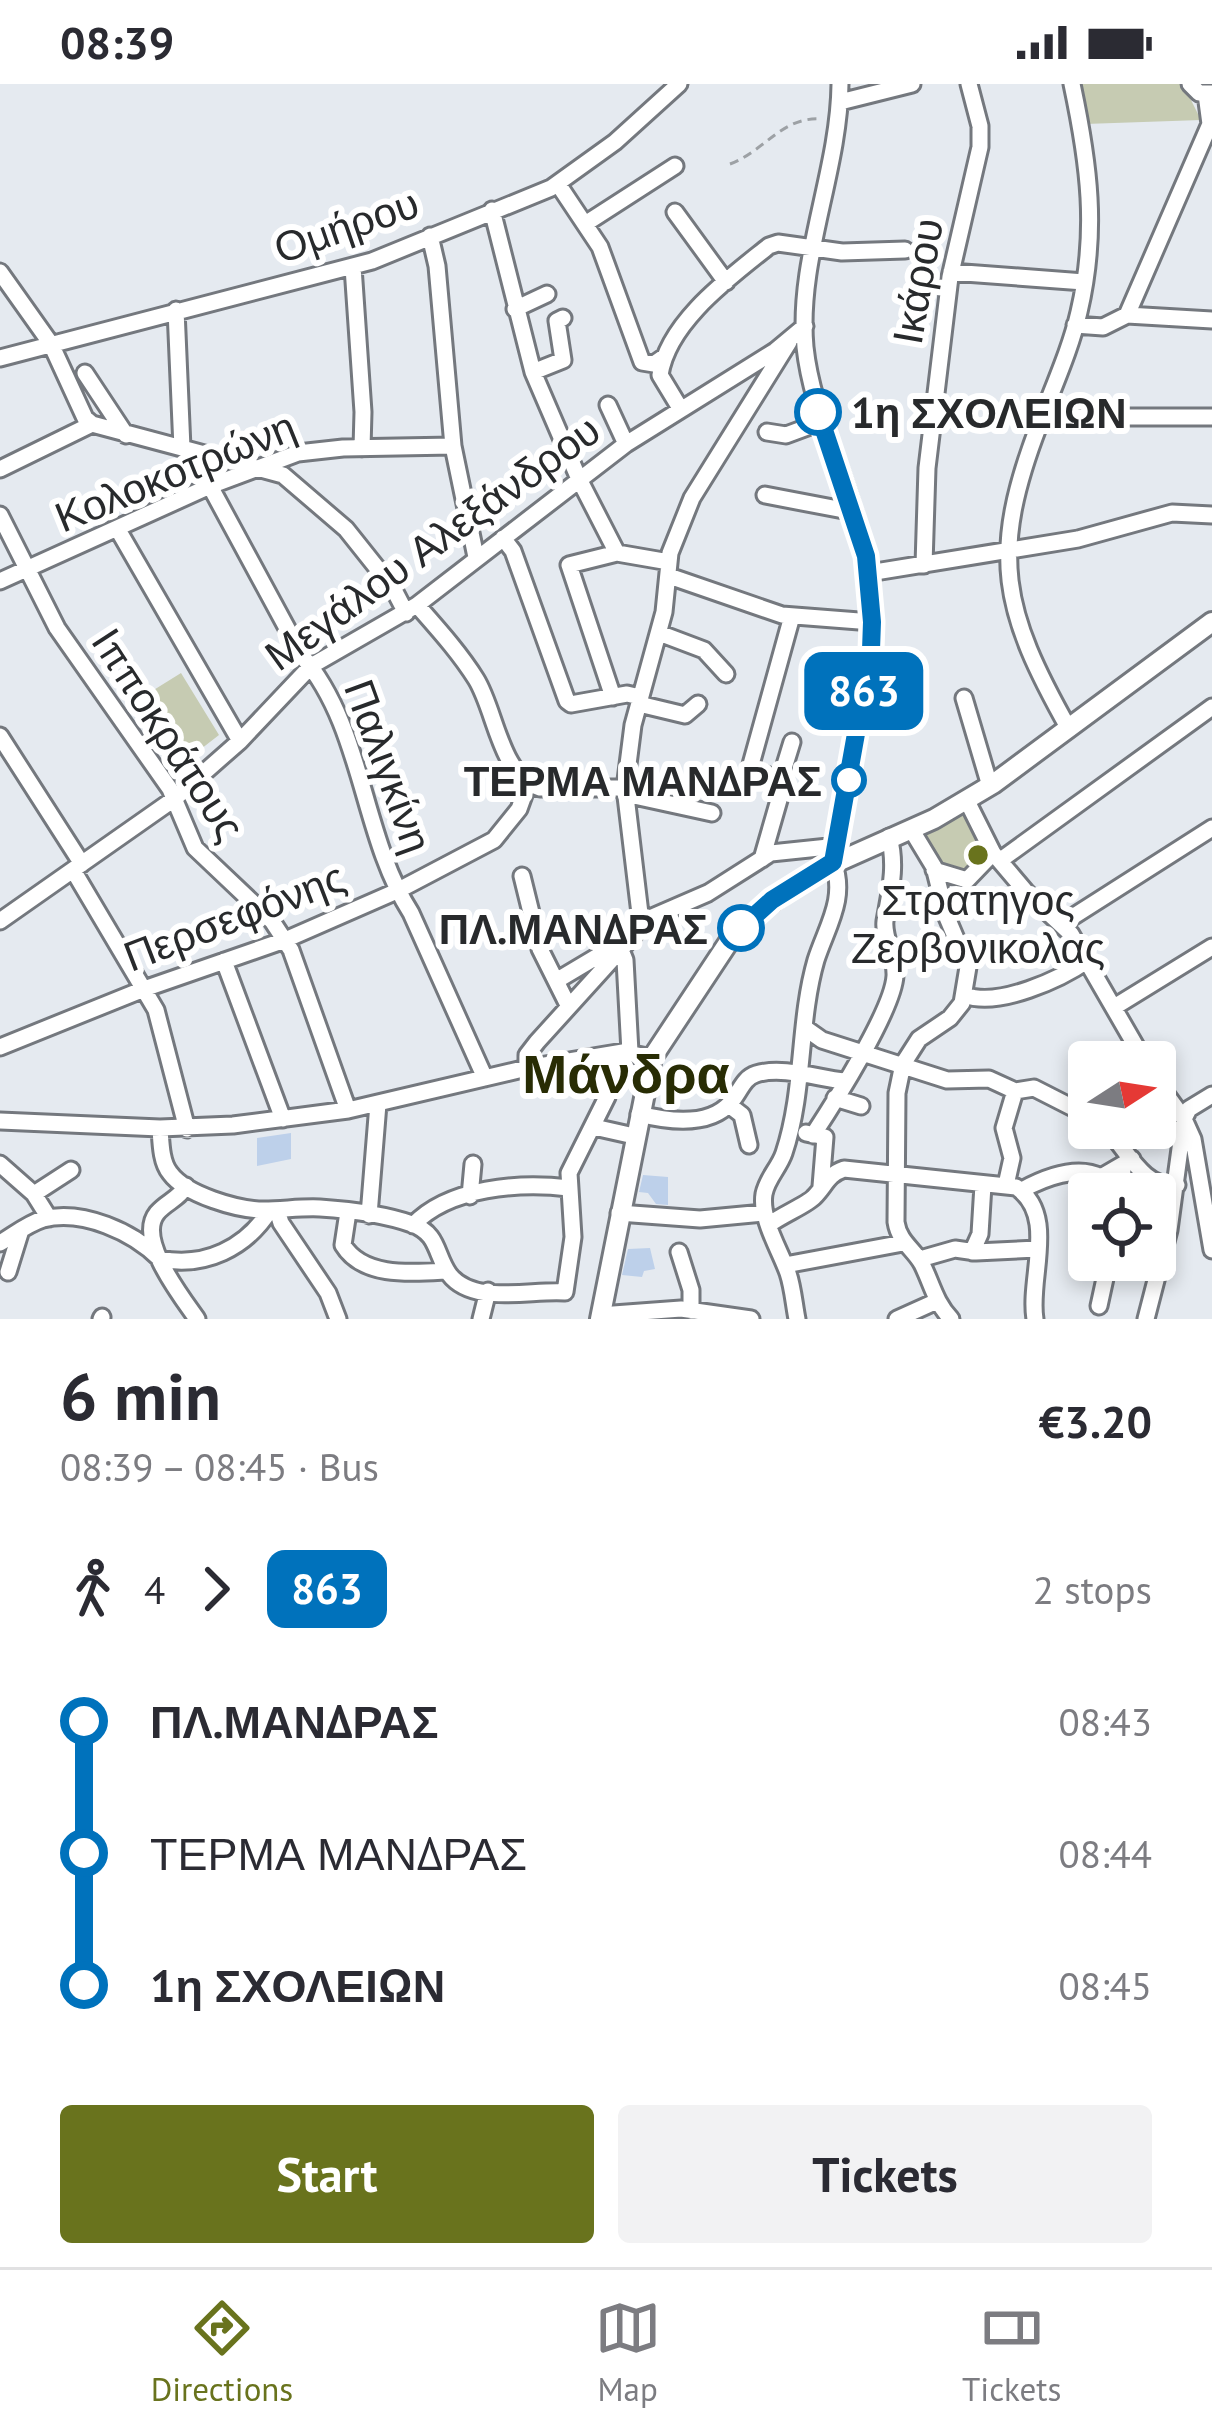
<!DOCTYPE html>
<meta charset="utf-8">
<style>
body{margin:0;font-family:"PT Sans",sans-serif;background:#f2f2f3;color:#2b2b33;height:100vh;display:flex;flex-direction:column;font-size:45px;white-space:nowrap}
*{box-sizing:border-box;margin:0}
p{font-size:39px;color:#7c7c81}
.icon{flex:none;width:66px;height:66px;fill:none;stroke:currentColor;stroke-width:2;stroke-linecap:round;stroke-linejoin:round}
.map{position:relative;height:1235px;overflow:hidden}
.side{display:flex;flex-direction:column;background:#fff;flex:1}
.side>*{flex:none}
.badge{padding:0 24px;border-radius:18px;font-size:42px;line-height:78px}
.needle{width:78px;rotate:78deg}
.tools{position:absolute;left:1068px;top:957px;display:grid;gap:24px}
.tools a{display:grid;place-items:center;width:108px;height:108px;border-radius:12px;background:#fff;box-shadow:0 6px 18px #0003;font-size:60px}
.map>.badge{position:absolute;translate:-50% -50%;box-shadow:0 0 0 6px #fff}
.legs{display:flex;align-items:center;gap:18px;height:132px;padding:0 60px;font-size:39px}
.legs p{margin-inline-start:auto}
.summary{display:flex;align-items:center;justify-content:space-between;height:204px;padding:0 60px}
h1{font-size:66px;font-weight:800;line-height:90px}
.cta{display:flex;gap:24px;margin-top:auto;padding:24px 60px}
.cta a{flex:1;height:138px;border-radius:12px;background:#69731d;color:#fff;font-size:48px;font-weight:800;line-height:138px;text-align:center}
.cta a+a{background:#f2f2f3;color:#2b2b33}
ul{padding:0 60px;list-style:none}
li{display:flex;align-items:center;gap:42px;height:132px;font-size:45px}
li i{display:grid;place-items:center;width:18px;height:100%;margin:0 15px;background:currentColor}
li i::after{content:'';width:30px;height:30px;margin:-15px;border:9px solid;border-radius:50%;background:#fff}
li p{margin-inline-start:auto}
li:first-child i{background:linear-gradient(#0000 50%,currentColor 0)}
li:last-child i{background:linear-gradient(currentColor 50%,#0000 0)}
.status{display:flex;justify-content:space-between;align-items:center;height:84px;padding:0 60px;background:#fff;direction:ltr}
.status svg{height:33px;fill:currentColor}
.tab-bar{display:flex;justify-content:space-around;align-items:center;height:168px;border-top:3px solid #e1e1e2;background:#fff;font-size:33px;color:#7c7c81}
.tab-bar a{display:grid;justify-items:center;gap:6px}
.tab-bar .active{color:#69731d}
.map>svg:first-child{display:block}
.green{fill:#c6cbb2}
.building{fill:#bdd0ea}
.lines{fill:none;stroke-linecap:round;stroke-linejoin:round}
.minor-casing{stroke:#74787e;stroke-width:21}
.major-casing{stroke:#74787e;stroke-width:24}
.path{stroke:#9da1a5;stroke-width:3;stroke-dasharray:9 6;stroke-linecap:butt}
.minor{stroke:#fff;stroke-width:15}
.major{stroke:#fff;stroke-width:18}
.line-1-casing{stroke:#fff;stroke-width:27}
.line-1{stroke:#0072bc;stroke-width:18}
.stop-1-dot{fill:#fff;stroke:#0072bc;stroke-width:6}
.poi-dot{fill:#69731d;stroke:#fff;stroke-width:4.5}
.labels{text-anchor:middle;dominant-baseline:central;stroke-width:12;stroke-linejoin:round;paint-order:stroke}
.street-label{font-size:42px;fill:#282a2c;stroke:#fff}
.stop-label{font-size:42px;font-weight:bold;fill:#282a2c;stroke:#fff;text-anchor:end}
.poi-label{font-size:42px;fill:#282a2c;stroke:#fff}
.district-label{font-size:54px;font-weight:bold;fill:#282c04;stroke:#fff}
</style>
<div class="status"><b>08:39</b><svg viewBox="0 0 49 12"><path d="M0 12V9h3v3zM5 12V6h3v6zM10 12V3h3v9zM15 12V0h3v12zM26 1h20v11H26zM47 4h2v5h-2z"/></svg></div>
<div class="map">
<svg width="1212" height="1235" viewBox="0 0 1212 1235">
<rect width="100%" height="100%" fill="#e5eaf0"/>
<!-- green -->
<path class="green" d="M 1077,0 L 1183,0 L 1201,36 L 1085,40 Z
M 181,589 L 219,651 L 179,682 L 136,617 Z
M 966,726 L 988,768 L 966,790 L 943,783 L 922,748 Z"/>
<!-- building -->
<path class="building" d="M 291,1049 L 291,1075 L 257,1082 L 257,1054 Z
M 643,1091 L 668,1093 L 668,1121 L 656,1120 L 648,1109 L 639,1108 Z
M 650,1164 L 655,1185 L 644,1187 L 642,1193 L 622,1191 L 628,1165 Z"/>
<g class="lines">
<defs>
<path id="minor" d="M 1190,0 L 1199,9 L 1212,9
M 840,18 L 912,0
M 558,100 L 600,163 L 642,278 L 654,280 L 664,273
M 492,126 L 533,288 L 579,395 L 617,469 L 669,478
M 675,128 L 726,198
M 585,140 L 675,82
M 430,152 L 437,182 L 453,362 L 476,473
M 353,183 L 363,328 L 362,364
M 0,188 L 51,260 L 85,334 L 92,340 L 283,391 L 346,445 L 393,504 L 406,529
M 951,188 L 1084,198
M 515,225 L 547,210
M 176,226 L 182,364
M 1127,231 L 1210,40 L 1206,10
M 1075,241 L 1103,243 L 1127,231 L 1212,236
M 0,274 L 372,177 L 551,104 L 615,58 L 679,0
M 533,288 L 563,276 L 557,237 L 563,234
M 85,289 L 126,351
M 608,321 L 626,360
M 680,324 L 660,291 C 668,238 729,194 769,162 L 778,159 L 842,168 L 905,166
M 1042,333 L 1212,333
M 767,348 L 786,351 L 821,338
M 0,385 L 92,340
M 210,402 L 302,572 C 364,644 361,751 411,829 L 485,994
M 765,411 L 854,428
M 0,431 L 57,544 L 170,705 L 195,764 L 272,837 L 291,866 L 348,1026
M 117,444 L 240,657
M 503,454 L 513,467 L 567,617 L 571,620 L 627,610 L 640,613
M 924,481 L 927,384 L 950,193 L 980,63 L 980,42 L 969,0
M 869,489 L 1078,455 L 1172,429 L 1212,431
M 669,492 L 782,531 L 872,538
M 0,497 L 210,402 L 298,369 L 343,364 L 453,362
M 417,521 C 438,545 459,568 476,595 C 496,627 500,692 540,704 L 625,704
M 659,549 L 704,566 L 726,590
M 613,613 L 569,481 L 617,469
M 964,614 L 990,702
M 639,620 L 685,631 L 698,620
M 1069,645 C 1002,526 989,471 1039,341 C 1053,303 1070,267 1079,228 C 1098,147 1089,80 1072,0
M 0,652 L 82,780
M 780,697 L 792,658
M 625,710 L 712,729
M 967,717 L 993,769 L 1027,809 L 1071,850 L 1145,978
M 911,745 L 934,783 L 946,831 L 968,883 L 962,919 L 950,934 L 919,955 L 903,980 L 897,1009 L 896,1138 C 899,1158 914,1165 922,1180 C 932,1200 935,1218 951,1235
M 762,775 L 783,702 L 780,697 L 750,684 L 792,532
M 1002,775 L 1212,623
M 73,786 L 156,926 L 187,1045
M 934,786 L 967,796 L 993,769
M 522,792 L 540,865 L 568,921
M 0,837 L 174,715 L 240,657 L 311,582 L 417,521 L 626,360 L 775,267 L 805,242
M 641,838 L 625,704 L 633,641 L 664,528 L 670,469 L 692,414 L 789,258
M 1063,839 L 1212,744
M 224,877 L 283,1035
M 556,897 L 603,869 L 621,866 L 625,876 L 630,968
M 965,911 C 998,924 1061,895 1088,876
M 1116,922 L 1212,863
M 805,944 L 822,956 L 947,996 L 989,995 L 1015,1007 L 1034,1004 L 1089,1032
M 0,963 L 144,905 L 285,856 L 397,807 L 494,756 L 519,725 L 528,700
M 527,984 L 527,971 L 537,958 L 634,851 L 641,838 L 708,809 L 771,769 L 838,762
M 1155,995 L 1184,1035 L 1193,1055 L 1212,1166
M 835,1014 L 861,1022
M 729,1021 L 742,1031 L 749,1061
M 639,1030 C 667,1037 710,1043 731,1018 C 740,1008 743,994 756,990 C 782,982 817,994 844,997
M 0,1037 L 160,1044 L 233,1041 L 348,1026 L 527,984 L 623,968 L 652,974
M 594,1043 L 634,1052
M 160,1044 C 161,1059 161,1078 170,1089 C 186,1111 238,1126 264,1126 C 283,1126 301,1123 320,1124 C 349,1126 384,1130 412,1140 C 439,1150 435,1170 449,1190 C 473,1222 532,1205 565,1208 L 573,1153 L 569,1089 L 607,1013 L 610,971
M 1106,1044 C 1127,1065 1143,1106 1177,1101
M 806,1049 L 825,1053 L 821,1102
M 813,1051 C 834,1019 893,926 895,892 C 896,872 883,855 885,837 C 890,808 897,782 889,753
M 0,1080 L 34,1110 L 49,1134
M 1006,1101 L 1012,1074 L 1004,1044 L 1015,1007
M 186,1102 C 179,1115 166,1118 157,1129 C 136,1155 181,1212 197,1235
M 1022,1106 C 1044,1094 1077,1081 1101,1093 L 1132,1075
M 34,1110 L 71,1086
M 1122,1110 L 1123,1081
M 470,1112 L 473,1080
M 277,1126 L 281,1139 L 328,1209 L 338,1235
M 348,1128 L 343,1161 C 363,1194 412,1189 447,1187
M 619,1129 L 700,1135 L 764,1129
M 369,1131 L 378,1020
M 770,1140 C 782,1131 808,1120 814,1113 C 826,1101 827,1091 844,1085 L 1016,1103 C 1058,1131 1028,1194 1035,1235
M 413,1141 C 449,1103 520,1098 569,1104
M 0,1159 C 14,1151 27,1140 43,1135 C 83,1125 133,1148 160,1175 C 205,1184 246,1164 270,1126
M 679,1168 L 691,1206 L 691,1227
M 972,1168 L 980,1150 L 983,1101
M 920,1175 L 955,1165 L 976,1168 L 1037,1165
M 785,1181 L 903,1159
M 8,1188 L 21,1146
M 1099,1222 L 1109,1176
M 600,1231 L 681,1225 L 751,1235
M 101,1235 L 102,1233
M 481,1235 L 488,1207
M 797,1235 C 794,1220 793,1204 788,1189 C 780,1166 760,1135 764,1110 C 767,1094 779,1084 784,1069 C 805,1006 798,938 816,876 C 827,842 847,814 833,778 L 871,565 C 873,505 863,451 843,395 C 828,351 810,310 805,263 C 797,175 839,88 840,0
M 897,1235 L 937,1217
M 1146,1235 L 1169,1146 L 1184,1035 L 1189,1025 L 1212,1011"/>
<path id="major" d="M 600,1235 L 652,974 L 730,856 L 753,831 L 815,788 L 934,735 L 993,700 L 1212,538"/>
</defs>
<!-- minor casing -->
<use href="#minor" class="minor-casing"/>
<!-- major casing -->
<use href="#major" class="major-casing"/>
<!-- path -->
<path class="path" d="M 730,80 C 765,67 782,32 822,35"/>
<!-- minor -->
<use href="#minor" class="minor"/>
<!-- major -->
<use href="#major" class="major"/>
</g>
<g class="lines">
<defs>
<path id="line-1" d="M 741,844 L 772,816 L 833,778 L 871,566 L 872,538 L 866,472 L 818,328"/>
</defs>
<!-- line-1 casing -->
<use href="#line-1" class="line-1-casing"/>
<!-- line-1 -->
<use href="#line-1" class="line-1"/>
</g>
<!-- markers -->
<g class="stop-1-dot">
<circle cx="818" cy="328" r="21"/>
<circle cx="849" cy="696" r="15"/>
<circle cx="741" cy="844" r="21"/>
</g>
<circle class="poi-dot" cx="978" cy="771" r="12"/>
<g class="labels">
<!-- street labels -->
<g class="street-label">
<text transform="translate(346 141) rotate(-19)">Ομήρου</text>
<text transform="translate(917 197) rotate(-80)">Ικάρου</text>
<text transform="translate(175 387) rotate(-22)">Κολοκοτρώνη</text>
<text transform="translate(432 458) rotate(-36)">Μεγάλου Αλεξάνδρου</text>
<text transform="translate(169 650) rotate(57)">Ιπποκράτους</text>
<text transform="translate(389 682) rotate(70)">Παλιγκίνη</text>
<text transform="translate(234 832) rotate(-21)">Περσεφόνης</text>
</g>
<!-- stop labels -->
<g class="stop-label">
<text x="851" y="328" text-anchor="start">1η ΣΧΟΛΕΙΩΝ</text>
<text x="822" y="696">ΤΕΡΜΑ ΜΑΝΔΡΑΣ</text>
<text x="708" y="844">ΠΛ.ΜΑΝΔΡΑΣ</text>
</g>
<!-- poi labels -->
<g class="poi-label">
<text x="978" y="815">Στρατηγος<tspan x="978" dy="48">Ζερβονικολας</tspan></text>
</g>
<!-- district labels -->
<g class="district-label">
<text x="626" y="989">Μάνδρα</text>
</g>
</g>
</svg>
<div class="tools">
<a><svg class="needle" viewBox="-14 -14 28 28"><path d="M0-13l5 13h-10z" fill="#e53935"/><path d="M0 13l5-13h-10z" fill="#7c7c81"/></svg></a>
<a><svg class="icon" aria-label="locate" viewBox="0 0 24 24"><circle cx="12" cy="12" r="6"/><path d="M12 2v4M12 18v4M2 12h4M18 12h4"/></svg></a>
</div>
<b class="badge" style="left:864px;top:607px;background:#0072bc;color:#fff">863</b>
</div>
<section class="side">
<div class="summary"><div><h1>6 min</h1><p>08:39 – 08:45 · Bus</p></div><b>€3.20</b></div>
<div class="legs"><svg class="icon" aria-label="walk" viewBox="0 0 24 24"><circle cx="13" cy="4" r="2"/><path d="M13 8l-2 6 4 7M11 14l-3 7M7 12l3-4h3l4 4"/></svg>4<svg class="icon" aria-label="forward" viewBox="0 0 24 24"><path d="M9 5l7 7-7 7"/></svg><b class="badge" style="background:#0072bc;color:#fff">863</b><p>2 stops</p></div>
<ul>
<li><i style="color:#0072bc"></i><b>ΠΛ.ΜΑΝΔΡΑΣ</b><p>08:43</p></li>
<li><i style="color:#0072bc"></i><span>ΤΕΡΜΑ ΜΑΝΔΡΑΣ</span><p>08:44</p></li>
<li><i style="color:#0072bc"></i><b>1η ΣΧΟΛΕΙΩΝ</b><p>08:45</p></li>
</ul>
<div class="cta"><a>Start</a><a>Tickets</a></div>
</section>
<nav class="tab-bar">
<a class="active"><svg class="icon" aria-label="directions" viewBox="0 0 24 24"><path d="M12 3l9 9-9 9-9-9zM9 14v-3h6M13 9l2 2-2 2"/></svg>Directions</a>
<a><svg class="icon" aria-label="map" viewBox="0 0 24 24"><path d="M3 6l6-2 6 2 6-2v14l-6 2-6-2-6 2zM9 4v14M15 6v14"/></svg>Map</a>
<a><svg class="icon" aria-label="tickets" viewBox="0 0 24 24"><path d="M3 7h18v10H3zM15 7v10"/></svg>Tickets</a>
</nav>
